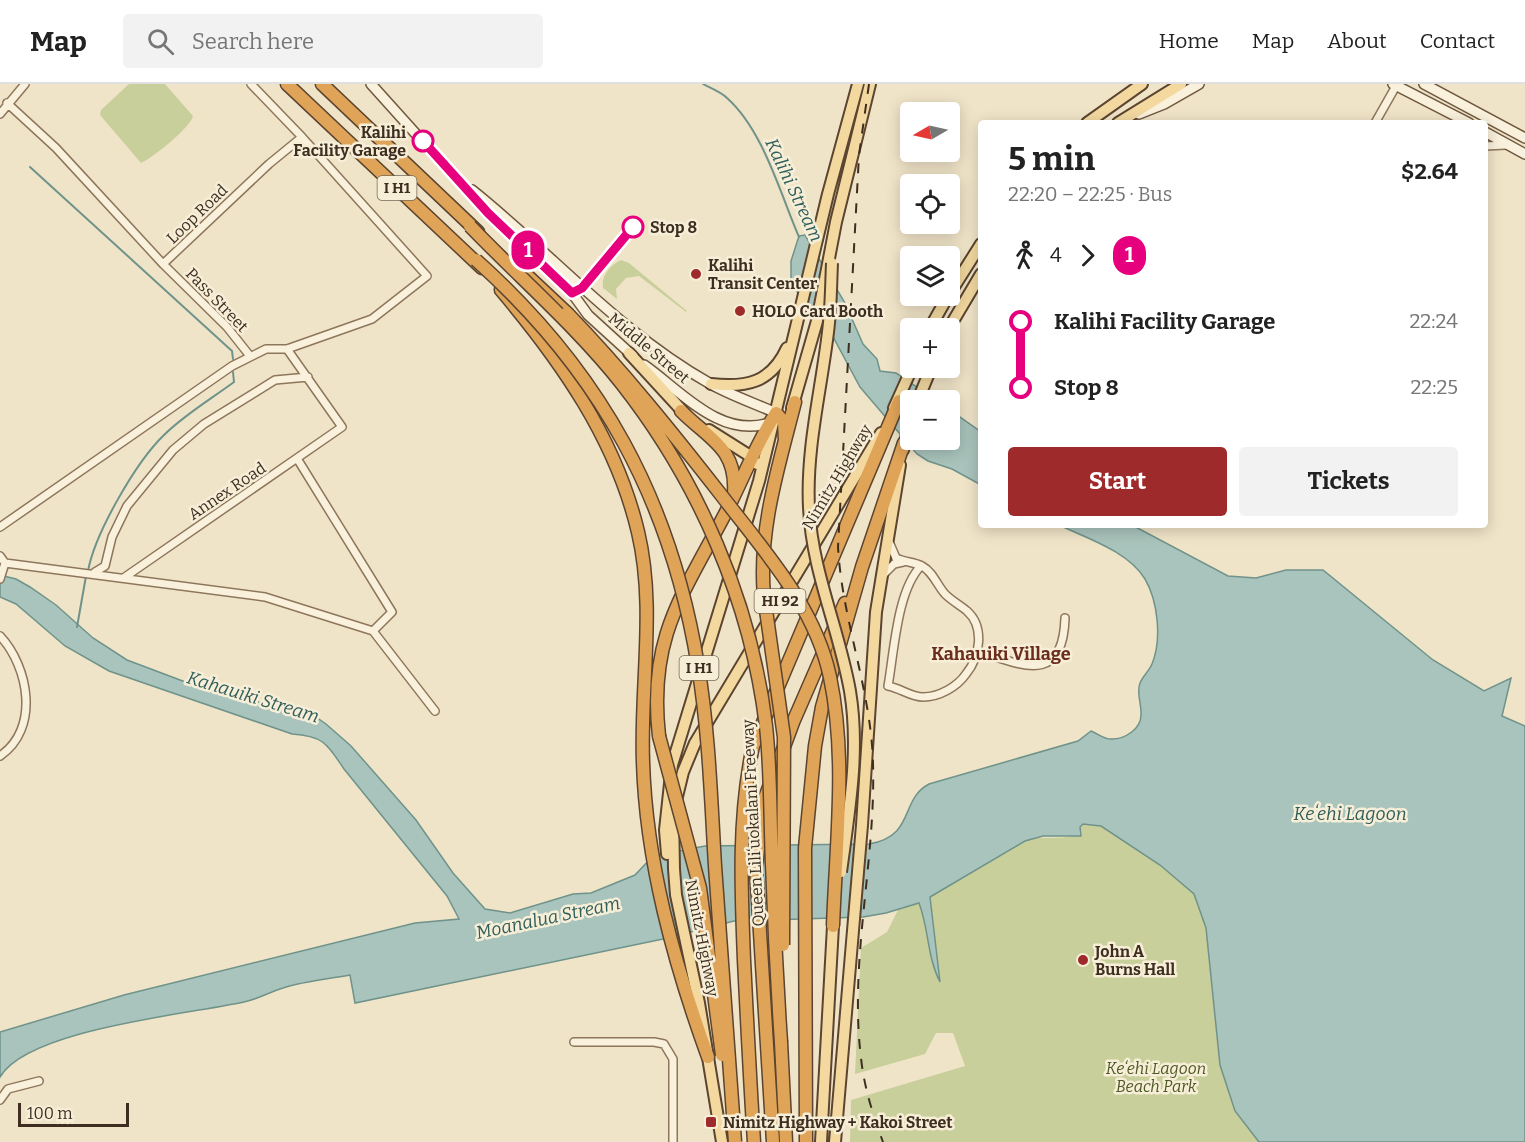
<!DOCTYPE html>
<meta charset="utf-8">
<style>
body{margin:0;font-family:Bitter,serif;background:#f2f2f2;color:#222;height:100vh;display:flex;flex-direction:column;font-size:22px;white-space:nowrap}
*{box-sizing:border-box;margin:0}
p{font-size:20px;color:#767676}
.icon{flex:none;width:33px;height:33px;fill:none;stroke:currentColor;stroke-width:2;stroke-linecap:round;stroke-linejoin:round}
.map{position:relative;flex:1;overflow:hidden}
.drawer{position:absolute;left:978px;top:36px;width:510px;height:408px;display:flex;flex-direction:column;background:#fff;border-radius:6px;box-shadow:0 3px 15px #0003}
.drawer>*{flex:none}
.badge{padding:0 12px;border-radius:20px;font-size:21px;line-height:39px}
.needle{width:39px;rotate:261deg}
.controls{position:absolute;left:900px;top:18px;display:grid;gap:12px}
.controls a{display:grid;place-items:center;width:60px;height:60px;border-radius:6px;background:#fff;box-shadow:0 3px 15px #0003;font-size:30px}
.scale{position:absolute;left:18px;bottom:15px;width:111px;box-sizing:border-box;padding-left:6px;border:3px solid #3d2e20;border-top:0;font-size:16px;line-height:21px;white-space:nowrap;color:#3d2e20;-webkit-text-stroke:4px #f7eed8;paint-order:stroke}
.map>.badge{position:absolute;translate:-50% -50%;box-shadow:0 0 0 3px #fff}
.legs{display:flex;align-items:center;gap:9px;height:66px;padding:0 30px;font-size:20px}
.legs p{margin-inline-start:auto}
.head{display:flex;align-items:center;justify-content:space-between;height:102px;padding:0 30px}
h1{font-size:33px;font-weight:700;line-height:45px}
.primary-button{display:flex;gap:12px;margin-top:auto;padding:12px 30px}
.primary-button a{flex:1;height:69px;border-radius:6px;background:#9e2a2b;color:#fff;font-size:24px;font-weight:700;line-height:69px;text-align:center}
.primary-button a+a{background:#f2f2f2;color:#222}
ul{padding:0 30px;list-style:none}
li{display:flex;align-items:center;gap:21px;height:66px;font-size:22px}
li i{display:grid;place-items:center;width:9px;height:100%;margin:0 8px;background:currentColor}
li i::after{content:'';width:15px;height:15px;margin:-8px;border:4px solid;border-radius:50%;background:#fff}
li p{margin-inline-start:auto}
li:first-child i{background:linear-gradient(#0000 50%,currentColor 0)}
li:last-child i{background:linear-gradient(currentColor 50%,#0000 0)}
header{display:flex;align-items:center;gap:36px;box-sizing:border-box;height:84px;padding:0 30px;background:#fff;border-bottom:2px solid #e0e0e0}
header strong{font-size:28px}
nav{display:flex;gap:33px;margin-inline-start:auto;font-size:21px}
.search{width:420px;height:54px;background:#f2f2f2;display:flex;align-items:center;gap:15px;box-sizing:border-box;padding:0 21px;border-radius:6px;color:#767676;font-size:22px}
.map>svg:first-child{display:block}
.green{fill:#c9cf9b}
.water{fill:#a9c4bc;stroke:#6f938a;stroke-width:1.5}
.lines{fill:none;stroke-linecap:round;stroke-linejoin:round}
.stream{stroke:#6f938a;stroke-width:2}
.street-casing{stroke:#8d765c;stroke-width:10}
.secondary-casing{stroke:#6f573f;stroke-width:12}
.primary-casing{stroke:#5b4430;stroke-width:14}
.highway-casing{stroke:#5b4430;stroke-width:15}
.street{stroke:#faf1dc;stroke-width:7}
.secondary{stroke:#faf1dc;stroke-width:9}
.primary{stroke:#f3d9a0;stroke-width:10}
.highway{stroke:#e0a458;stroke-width:12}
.rail{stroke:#3d2e20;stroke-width:2;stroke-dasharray:10 10;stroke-linecap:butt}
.primary-bridge-casing{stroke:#5b4430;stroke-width:14;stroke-linecap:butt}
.highway-bridge-casing{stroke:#5b4430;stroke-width:15;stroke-linecap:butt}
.primary-bridge{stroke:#f3d9a0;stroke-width:10}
.highway-bridge{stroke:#e0a458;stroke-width:12}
.line-1-casing{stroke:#fff;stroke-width:14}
.line-1{stroke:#e6007e;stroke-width:9}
.stop-1-dot{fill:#fff;stroke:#e6007e;stroke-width:3}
.poi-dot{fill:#9e2a2b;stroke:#f7eed8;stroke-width:2}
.labels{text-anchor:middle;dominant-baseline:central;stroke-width:5;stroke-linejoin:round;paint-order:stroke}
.shield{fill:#f7eed8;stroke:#756857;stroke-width:1.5}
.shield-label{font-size:15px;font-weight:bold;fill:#3d2e20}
.stop-label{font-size:16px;font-weight:bold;fill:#3d2e20;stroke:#f7eed8;text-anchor:end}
.street-label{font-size:16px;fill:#3d2e20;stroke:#f7eed8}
.poi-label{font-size:16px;font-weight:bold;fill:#3d2e20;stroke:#f7eed8;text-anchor:start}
.park-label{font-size:16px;font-style:italic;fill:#4d5a26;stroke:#f7eed8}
.water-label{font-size:18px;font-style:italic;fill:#2f5d5a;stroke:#f7eed8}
.neighbourhood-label{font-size:18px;font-weight:bold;fill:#6b2e1e;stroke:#f7eed8}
</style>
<header>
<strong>Map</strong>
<div class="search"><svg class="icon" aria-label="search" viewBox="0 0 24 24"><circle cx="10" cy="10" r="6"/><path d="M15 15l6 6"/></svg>Search here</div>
<nav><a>Home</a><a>Map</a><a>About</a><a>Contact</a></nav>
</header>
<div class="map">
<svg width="1525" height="1058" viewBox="0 0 1525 1058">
<rect width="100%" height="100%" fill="#f0e4c8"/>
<!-- green -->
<path class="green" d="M 129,0 L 165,0 L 193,32 C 191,43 153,74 141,79 L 100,31 L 101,26 Z
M 621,176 L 629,179 L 687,227 L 686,228 L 639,192 L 626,194 L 616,205 L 617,215 L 603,204 C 601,192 610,181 621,176 Z
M 1083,740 L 1101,742 L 1160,781 L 1194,810 L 1206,844 L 1220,981 L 1235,1027 L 1259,1058 L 850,1058 L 851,1016 L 965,982 L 953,949 L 936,949 L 925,970 L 855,990 L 861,864 L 887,848 L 898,826 C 944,811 979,774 1023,757 C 1042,750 1068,758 1081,748 L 1080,744 Z"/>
<!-- water -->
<path class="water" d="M 805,151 L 845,219 L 863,260 L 877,275 L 880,287 L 896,289 L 936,316 L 910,316 L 910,356 L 950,356 L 950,326 L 981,348 L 981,401 L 952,385 L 928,377 L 917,370 L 860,303 L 832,251 L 795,205 L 791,195 L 791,177 L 799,152 Z
M 1059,441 L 1132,441 L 1228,492 L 1256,494 L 1286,486 L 1323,486 L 1433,576 L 1484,607 L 1511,594 L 1502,632 L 1525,642 L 1525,1058 L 1259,1058 L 1235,1027 L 1220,981 L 1206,844 L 1194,810 L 1160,781 L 1101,742 L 1083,740 L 1080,743 L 1081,752 L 1043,752 L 1025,757 L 930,813 L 940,898 C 927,873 929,845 919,819 L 886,829 L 863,833 L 734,837 L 663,855 L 355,919 L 350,891 C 328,895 304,897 283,904 C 270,908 258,915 244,918 C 190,930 28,945 0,993 L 0,948 L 124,911 L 415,839 L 459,835 L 447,812 L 344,685 C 327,660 324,652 292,650 L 109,587 L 65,562 L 16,520 L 0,513 L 0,491 L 16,495 L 30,503 L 56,521 L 93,554 L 127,576 L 204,605 L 313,631 L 326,640 L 351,662 L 416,736 L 453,789 L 485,825 L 510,829 L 573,810 L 591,809 L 635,791 L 653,772 L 705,762 L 869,760 C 916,752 899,716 929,700 L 1078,657 L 1091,647 C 1097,649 1105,656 1112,655 C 1125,655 1141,645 1141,631 C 1142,621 1136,609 1140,599 C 1143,592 1149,587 1152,580 C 1162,556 1158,517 1145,495 C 1128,467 1086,454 1059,441 Z"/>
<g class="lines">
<!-- stream -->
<path class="stream" d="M 703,0 C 710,4 721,8 727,14 C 763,46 780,109 799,153
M 30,83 L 232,267 L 233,275
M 88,487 C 95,449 136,378 164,351 C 184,331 211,315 234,298 L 233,288
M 77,543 L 86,492"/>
<defs>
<path id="street" d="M 7,19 L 56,64 L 163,180 L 269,80 L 302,53 L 251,0
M 0,30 L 25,0
M 1375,39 L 1396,2
M 1485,62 L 1506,61
M 163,180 L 227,243 L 250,272
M 298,376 L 392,528 L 373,547
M 0,443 L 232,282 L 266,265 L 287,265 L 372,235 L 427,192 L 302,53
M 890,460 L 896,474 C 904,478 914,478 922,482 C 933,488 937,501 945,510 C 952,517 960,521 967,527 C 985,543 980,573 966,590 C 957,603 939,613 923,613 C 911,613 900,604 888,602 C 894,569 897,506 921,482
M 0,472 L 5,479 L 265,513 L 373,547 L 435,627
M 95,488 L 105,482 L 112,453 L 127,422 L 173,366 L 204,340 L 275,296 L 308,293
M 884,490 L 894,480 L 903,478
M 125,493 L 342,343 L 287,265
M 0,495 L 5,479
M 0,552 C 29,583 40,645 0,672
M 977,567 C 1022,581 1063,602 1065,534
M 574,958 L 654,958 L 664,960 L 673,975 L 673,1058
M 0,1016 L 8,1005 L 39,997"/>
<path id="secondary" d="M 371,0 L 487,129 L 526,163 L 572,209 L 588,231 L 633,272
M 1393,0 L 1469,39
M 1424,0 L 1525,54
M 1139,30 L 1164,20 L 1199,0
M 1485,48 L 1525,70
M 472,106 C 551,169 620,249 709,299 C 730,311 754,319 776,329
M 644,281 C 680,306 720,355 769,339"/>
<path id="primary" d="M 1087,39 L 1142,0
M 1118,39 L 1181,0
M 950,209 L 981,160
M 930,244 L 948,212
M 949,244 L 981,190
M 629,269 L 686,331
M 711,300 C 746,304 771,299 787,264
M 918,316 L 931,284
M 792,324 L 817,237 L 836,138 L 870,0
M 894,324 L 912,284
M 709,346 L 747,370 L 757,380
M 903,366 L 910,339
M 667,770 L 665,746 L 672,681 L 759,397 L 828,110 L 858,0
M 722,1058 L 699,919 L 676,811 L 674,785 L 673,729 L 683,688 L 695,659 L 881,349
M 821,1058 L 833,842
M 835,1058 L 862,741 L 876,528 L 900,381"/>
<path id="highway" d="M 287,0 L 482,184
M 322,0 L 478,148
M 518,183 L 567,229
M 501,206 C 561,277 616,355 638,448 C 656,523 640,602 643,678 C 646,778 674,879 708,973
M 681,327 C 709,355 737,364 734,409
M 764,512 C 758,446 779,381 795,318
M 659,652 C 648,554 682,512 725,430 C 742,397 756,360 776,329 L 784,338 L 785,357
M 781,958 L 786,1058
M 754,1058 C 750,997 747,936 744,876 C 741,803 738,733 753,662 L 899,317
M 773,1058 L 756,784 L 763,719 L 794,636 L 845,519
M 806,1058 L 805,764 L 815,662 L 822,623 L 862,483 L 904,359"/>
</defs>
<!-- street casing -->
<use href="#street" class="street-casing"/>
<!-- secondary casing -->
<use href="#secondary" class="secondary-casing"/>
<!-- primary casing -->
<use href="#primary" class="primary-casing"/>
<!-- highway casing -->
<use href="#highway" class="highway-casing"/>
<!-- street -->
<use href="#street" class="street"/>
<!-- secondary -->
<use href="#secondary" class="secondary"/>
<!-- primary -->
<use href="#primary" class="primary"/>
<!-- highway -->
<use href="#highway" class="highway"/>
<!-- rail -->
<path class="rail" d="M 869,0 L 859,71 L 838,463 C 842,536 871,605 873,679 C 876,777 849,876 861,974 C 864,1003 873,1031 883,1058"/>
<defs>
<path id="primary-bridge" d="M 832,179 C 831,202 831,225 828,248 C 821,307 806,365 809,424 C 812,487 839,545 850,607 C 860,667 849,728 841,788"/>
<path id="highway-bridge" d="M 470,142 C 520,194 577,243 622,300 C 699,398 751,518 766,642 C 771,688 770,734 772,780 C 774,839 777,899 781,958
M 476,176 C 601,288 671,416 698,582 C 709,648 711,715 715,782 C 722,874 729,966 735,1058
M 567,229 C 623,287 672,348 722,412 C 764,467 815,522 830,593 C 847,674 836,759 833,842
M 764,512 L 784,653 L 783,861
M 659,652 L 700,804 L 722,971"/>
</defs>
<!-- primary-bridge casing -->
<use href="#primary-bridge" class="primary-bridge-casing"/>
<!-- highway-bridge casing -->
<use href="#highway-bridge" class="highway-bridge-casing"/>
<!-- primary-bridge -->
<use href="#primary-bridge" class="primary-bridge"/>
<!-- highway-bridge -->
<use href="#highway-bridge" class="highway-bridge"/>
</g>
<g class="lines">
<defs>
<path id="line-1" d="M 423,57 L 488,129 L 572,209 L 582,204 L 633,143"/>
</defs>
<!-- line-1 casing -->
<use href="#line-1" class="line-1-casing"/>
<!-- line-1 -->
<use href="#line-1" class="line-1"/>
</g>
<!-- markers -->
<g class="stop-1-dot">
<circle cx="423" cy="57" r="10"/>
<circle cx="633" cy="143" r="10"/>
</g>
<g class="poi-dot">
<circle cx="696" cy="190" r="6"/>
<circle cx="740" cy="227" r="6"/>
<circle cx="1083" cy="876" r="6"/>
<rect x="705" y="1032" width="12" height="12" rx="3"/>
</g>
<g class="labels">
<!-- shield labels -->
<g class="shield">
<rect x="377.5" y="92" width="39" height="24" rx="4.5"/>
<rect x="754.5" y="505" width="51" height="24" rx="4.5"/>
<rect x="679.5" y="572" width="39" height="24" rx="4.5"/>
</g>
<g class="shield-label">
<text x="397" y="104">I H1</text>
<text x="780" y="517">HI 92</text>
<text x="699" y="584">I H1</text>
</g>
<!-- stop labels -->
<g class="stop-label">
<text x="406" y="48">Kalihi<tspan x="406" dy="18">Facility Garage</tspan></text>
<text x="650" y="143" text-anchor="start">Stop 8</text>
</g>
<!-- street labels -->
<g class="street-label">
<text transform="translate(197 130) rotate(-44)">Loop Road</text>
<text transform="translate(217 216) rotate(46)">Pass Street</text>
<text transform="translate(649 264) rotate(40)">Middle Street</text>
<text transform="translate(837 393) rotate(-59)">Nimitz Highway</text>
<text transform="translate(227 407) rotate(-34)">Annex Road</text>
<text transform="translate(753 739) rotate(-93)">Queen Liliʻuokalani Freeway</text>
<text transform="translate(702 854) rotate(79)">Nimitz Highway</text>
</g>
<!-- poi labels -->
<g class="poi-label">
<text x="708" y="181">Kalihi<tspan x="708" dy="18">Transit Center</tspan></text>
<text x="752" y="227">HOLO Card Booth</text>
<text x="1095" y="867">John A<tspan x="1095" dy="18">Burns Hall</tspan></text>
<text x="723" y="1038">Nimitz Highway + Kakoi Street</text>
</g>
<!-- park labels -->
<g class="park-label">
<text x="1156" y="984">Keʻehi Lagoon<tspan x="1156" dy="18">Beach Park</tspan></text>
</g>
<!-- water labels -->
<g class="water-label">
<text transform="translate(794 106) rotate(65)">Kalihi Stream</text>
<text transform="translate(253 613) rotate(17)">Kahauiki Stream</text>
<text x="1350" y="730">Keʻehi Lagoon</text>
<text transform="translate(548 834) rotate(-12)">Moanalua Stream</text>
</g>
<!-- neighbourhood labels -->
<g class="neighbourhood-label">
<text x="1001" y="570">Kahauiki Village</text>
</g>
</g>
</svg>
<div class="controls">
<a><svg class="needle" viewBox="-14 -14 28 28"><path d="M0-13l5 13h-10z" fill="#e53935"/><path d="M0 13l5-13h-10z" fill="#767676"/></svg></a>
<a><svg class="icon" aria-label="locate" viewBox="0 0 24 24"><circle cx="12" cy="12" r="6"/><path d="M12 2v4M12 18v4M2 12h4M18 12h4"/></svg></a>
<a><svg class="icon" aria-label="layers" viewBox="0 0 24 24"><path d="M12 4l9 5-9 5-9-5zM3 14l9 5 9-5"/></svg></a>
<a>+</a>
<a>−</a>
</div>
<div class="scale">100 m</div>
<b class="badge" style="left:528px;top:166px;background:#e6007e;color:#fff">1</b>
<section class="drawer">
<div class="head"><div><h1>5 min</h1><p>22:20 – 22:25 · Bus</p></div><b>$2.64</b></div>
<div class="legs"><svg class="icon" aria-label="walk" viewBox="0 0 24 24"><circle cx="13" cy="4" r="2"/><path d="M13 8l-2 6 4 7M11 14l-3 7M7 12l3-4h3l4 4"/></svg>4<svg class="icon" aria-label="forward" viewBox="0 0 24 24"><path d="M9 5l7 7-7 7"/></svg><b class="badge" style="background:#e6007e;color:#fff">1</b></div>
<ul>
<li><i style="color:#e6007e"></i><b>Kalihi Facility Garage</b><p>22:24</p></li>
<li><i style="color:#e6007e"></i><b>Stop 8</b><p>22:25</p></li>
</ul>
<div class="primary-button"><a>Start</a><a>Tickets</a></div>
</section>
</div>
